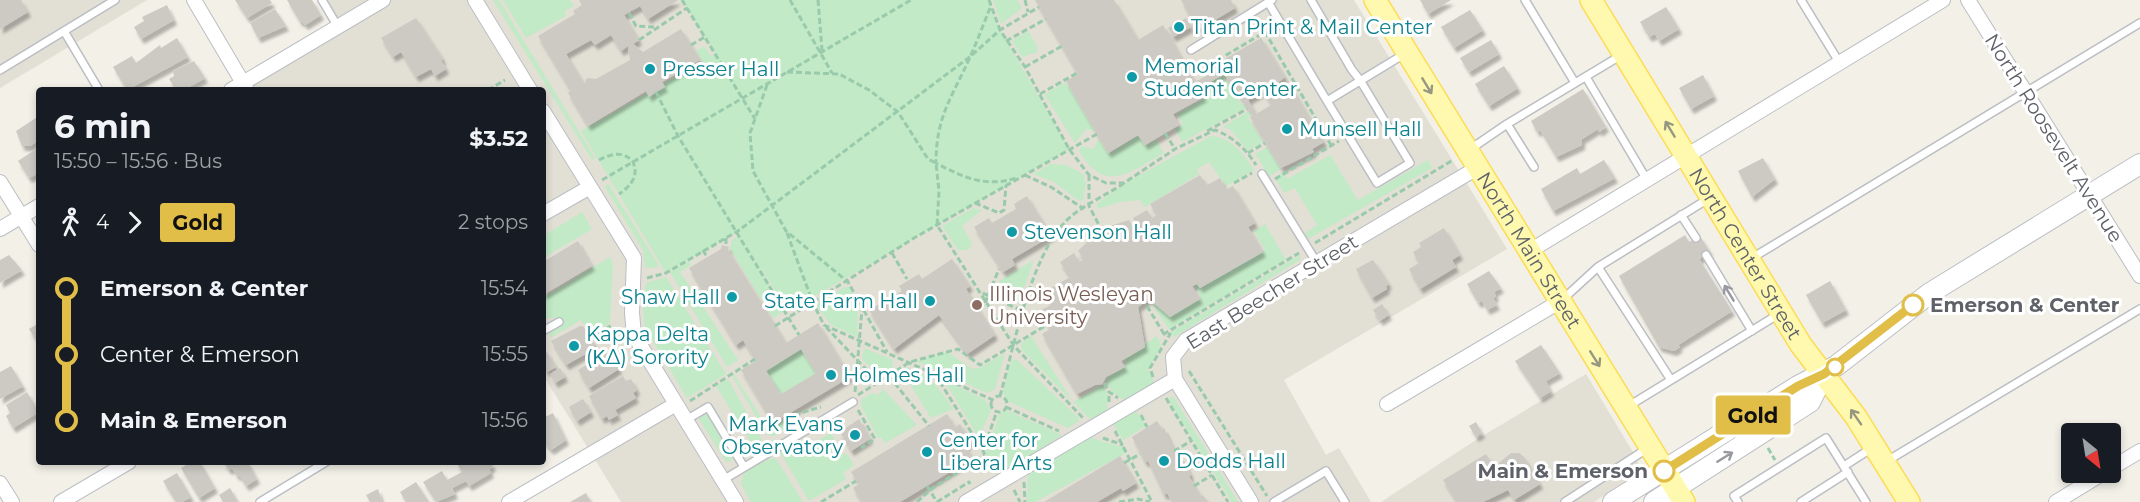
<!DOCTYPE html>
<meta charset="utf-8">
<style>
body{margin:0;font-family:Montserrat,sans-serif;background:#242831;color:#f1f3f6;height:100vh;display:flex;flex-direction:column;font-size:22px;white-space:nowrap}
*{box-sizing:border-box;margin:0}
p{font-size:20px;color:#9ea1a6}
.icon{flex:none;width:33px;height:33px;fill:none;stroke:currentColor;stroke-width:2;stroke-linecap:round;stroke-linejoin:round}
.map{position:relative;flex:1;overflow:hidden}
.panel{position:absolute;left:36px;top:87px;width:510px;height:378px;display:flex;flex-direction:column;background:#171b24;border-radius:6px;box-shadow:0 3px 9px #0003}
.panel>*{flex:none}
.badge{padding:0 12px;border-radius:4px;font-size:21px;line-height:39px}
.needle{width:39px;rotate:150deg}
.fabs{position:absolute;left:2061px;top:423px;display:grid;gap:12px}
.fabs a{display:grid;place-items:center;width:60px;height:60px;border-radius:6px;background:#171b24;box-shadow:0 3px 9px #0003;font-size:30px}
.map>.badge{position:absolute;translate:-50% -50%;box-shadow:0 0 0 3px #fff}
.legs{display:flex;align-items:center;gap:9px;height:66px;padding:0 18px;font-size:20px}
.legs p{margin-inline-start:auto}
.overview{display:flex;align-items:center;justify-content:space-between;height:102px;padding:0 18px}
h1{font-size:33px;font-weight:700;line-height:45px}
ul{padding:0 18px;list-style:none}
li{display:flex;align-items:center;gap:21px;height:66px;font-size:22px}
li i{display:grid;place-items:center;width:9px;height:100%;margin:0 8px;background:currentColor}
li i::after{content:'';width:15px;height:15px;margin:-8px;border:4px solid;border-radius:50%;background:#171b24}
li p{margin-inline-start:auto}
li:first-child i{background:linear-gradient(#0000 50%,currentColor 0)}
li:last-child i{background:linear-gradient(currentColor 50%,#0000 0)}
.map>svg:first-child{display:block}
.education{fill:#e2dfd5}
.green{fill:#c2eac6}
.building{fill:#cdcac4;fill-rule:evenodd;filter:url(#shadow)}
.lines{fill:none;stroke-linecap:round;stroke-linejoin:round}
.lane-casing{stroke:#bbbec3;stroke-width:10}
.street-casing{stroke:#bbbec3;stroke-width:16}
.secondary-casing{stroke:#bcbfc5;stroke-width:22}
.primary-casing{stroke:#fddc55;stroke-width:24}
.path{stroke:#99caab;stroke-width:3;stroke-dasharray:6 3;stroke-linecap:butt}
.lane{stroke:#fff;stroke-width:7}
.street{stroke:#fff;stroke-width:14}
.secondary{stroke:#fff;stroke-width:20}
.primary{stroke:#fff9af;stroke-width:21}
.oneway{stroke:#969781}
.oneway2{stroke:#96999d}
.line-1-casing{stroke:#fff;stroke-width:14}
.line-1{stroke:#e0be47;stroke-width:9}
.culture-dot{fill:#0f9aa8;stroke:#fff;stroke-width:2}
.education-dot{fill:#8d6e63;stroke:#fff;stroke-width:2}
.stop-1-dot{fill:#fff;stroke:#e0be47;stroke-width:3}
.labels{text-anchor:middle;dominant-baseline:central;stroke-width:6;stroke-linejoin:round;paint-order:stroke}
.culture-label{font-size:20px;fill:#0d838f;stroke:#fff;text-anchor:start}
.street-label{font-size:20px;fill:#5e6268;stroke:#fff}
.education-label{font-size:20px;fill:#785e54;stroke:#fff;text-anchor:start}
.stop-label{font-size:20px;font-weight:bold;fill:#5e6268;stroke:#fff;text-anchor:start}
</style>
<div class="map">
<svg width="2140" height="502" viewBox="0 0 2140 502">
<defs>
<filter id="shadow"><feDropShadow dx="3" dy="5" stdDeviation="1.5" flood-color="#0004"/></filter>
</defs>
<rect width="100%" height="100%" fill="#f2f0e7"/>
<!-- education -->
<path class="education" d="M 0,0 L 147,0 L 0,88 Z
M 322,0 L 1354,0 L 1507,249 L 1284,380 L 1326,455 L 1339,448 L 1371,502 L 621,502 L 543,375 L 543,90 L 233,90 L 338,27 Z
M 1586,374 L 1637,459 L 1639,468 L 1628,480 L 1594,502 L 1381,502 L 1479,438 Z"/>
<!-- green -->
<path class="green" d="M 493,0 L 499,0 L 595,158 L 592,160 Z
M 503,0 L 570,0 L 574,6 L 565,11 L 566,16 L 526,38 Z
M 682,0 L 989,0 L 1000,30 L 1069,149 L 789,311 L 752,255 L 785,311 L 773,318 L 730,249 L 732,240 L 740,235 L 738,232 L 666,273 L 581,131 L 703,61 L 696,51 L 704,46 L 711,56 L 715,54 Z
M 993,0 L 1017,0 L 1022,8 L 1001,24 Z
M 1028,31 L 1037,46 L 1037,52 L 1022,57 L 1012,41 Z
M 1223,75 L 1241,104 L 1247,107 L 1182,142 L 1175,129 L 1183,124 L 1177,114 L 1207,97 L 1202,87 Z
M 1066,82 L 1095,131 L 1086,129 L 1075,143 L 1046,97 L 1045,94 Z
M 1249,111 L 1251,114 L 1248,117 L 1263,142 L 1248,151 L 1231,130 L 1223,127 Z
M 1138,136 L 1145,146 L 1156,140 L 1164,153 C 1130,172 1105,195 1079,151 L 1082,146 L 1093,149 L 1099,139 L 1108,154 Z
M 1211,136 C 1232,138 1243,153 1254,170 L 1226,186 L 1209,162 L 1197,169 L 1199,174 L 1145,207 L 1140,200 L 1120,202 L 1097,209 L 1097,203 L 1129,181 Z
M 1267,147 L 1281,169 L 1269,176 L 1255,154 Z
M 1330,155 L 1358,200 L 1428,160 L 1432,168 L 1308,239 L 1305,233 L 1317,225 L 1295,188 L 1284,193 L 1275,178 L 1283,172 L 1287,179 Z
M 1050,164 L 1066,165 L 1083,174 L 1086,184 L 1083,200 L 1079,201 L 1054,182 L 1033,174 Z
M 608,183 L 659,266 L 654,268 L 645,267 L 643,250 L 605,187 Z
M 973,208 L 982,210 L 962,226 L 972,243 L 968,250 L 958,250 L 942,226 Z
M 582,212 L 592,229 L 543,258 L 543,236 Z
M 1265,224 L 1286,260 L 1169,329 L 1153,306 L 1156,304 L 1170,316 L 1201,297 L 1194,284 L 1197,282 L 1201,287 L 1265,250 L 1254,231 Z
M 1300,255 L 1300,260 L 1174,337 L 1171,332 Z
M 610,257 L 613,264 L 610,323 L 591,335 L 581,320 L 552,337 L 549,334 L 561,326 L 555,318 L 543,318 L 543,298 Z
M 1034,260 L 1019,302 L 1005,298 L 999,281 Z
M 689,261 L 691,265 L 680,272 L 738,360 L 727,367 L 670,272 Z
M 666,277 L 726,374 L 687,398 L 645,328 L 643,309 L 646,283 Z
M 845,287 L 849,287 L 858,304 L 857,337 L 831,325 L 817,306 L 819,302 Z
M 1031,336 L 1073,402 L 1022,350 L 1021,344 Z
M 1157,336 L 1161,345 L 1148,370 L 1155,384 L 1126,401 L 1112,392 L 1106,381 L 1109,376 L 1126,366 L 1124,358 Z
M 864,348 L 893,360 L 892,369 L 879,375 L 862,359 Z
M 801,349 L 816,373 L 781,394 L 766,371 Z
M 947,352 L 973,369 L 980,368 L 1005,353 L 995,389 L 987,393 L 916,361 Z
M 1016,359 L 1078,417 L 1079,421 L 1068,428 L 1007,401 L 1003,392 L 1011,361 Z
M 905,367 C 930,374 939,388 953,409 L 931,418 L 901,370 Z
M 733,373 L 768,428 L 785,419 L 786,428 L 775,436 L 767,435 L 731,374 Z
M 728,379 L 764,444 L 755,449 L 716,386 Z
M 944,380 L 985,400 L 991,410 L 979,438 Z
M 1102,385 L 1108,394 L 1107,412 L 1092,421 L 1073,402 Z
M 883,389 L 917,425 L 885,443 L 881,437 L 878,438 L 861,406 L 862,399 L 872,393 L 878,395 Z
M 1173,396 L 1238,502 L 1232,502 L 1168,399 Z
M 1135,409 L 1146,426 L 1123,440 L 1112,422 Z
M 1006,410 L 1062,435 L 1001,474 L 986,454 L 1000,413 Z
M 701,414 L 708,415 L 732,457 L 731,461 L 726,462 L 699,419 Z
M 831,433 L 843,454 L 847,454 L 854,465 L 843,473 L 846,479 L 809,501 L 780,452 L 781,447 L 792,444 L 801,450 Z
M 1088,437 L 1122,447 L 1126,453 L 1035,502 L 1027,502 L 1028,472 Z
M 773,458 L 777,460 L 803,502 L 751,502 L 741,484 L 743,475 L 758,463 Z"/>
<!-- building -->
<path class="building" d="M 0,0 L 21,0 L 28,12 L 0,29 Z
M 235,0 L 270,0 L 272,3 L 247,18 Z
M 287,0 L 312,0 L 321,15 L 305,25 L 302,21 L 300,22 Z
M 579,0 L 678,0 L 648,19 L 640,6 L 624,15 L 639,40 L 633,44 L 643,52 L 681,29 L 700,60 L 662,82 L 665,87 L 656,92 L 649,97 L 646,91 L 588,126 L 568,93 L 571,91 L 538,36 L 575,14 L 573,11 L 582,5 ZM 611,35 L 621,51 L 628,46 L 630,60 L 596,79 L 587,78 L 584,84 L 566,54 L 591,40 L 595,45 Z
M 1035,0 L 1114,0 L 1138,40 L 1163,25 L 1195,82 L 1221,68 L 1218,63 L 1261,38 L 1285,77 L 1274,86 L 1281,97 L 1293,90 L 1324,142 L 1312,149 L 1314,152 L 1281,168 L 1250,117 L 1253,115 L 1224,74 L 1199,88 L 1204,97 L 1173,114 L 1179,125 L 1145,145 L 1138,135 L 1108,153 L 1066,81 L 1078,74 ZM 1263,91 L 1271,105 L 1256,114 L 1248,100 Z
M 1181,0 L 1231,0 L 1235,8 L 1198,30 Z
M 1420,0 L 1451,0 L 1428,14 Z
M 167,5 L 174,20 L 141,39 L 134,27 L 144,21 L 142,17 Z
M 1666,7 L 1679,29 L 1659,41 L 1655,34 L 1649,37 L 1640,22 Z
M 275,9 L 286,26 L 258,38 L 250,23 Z
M 1470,10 L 1483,30 L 1454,48 L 1441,27 Z
M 416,18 L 443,59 L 441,60 L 446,69 L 435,76 L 431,69 L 416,77 L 401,52 L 393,57 L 381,38 Z
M 1186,18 L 1191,27 L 1173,37 L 1168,28 Z
M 177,38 L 188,57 L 127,90 L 113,67 L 132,56 L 136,63 L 160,45 L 161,48 Z
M 1491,40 L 1499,54 L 1469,72 L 1460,58 Z
M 194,61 L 205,78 L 184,90 L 176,90 L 169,79 L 174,76 L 173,71 Z
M 1504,66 L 1518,88 L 1489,106 L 1475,84 Z
M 1703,75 L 1714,96 L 1691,109 L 1679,88 Z
M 1583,89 L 1606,127 L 1599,132 L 1598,129 L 1582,139 L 1582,145 L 1556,157 L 1540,130 L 1537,132 L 1531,121 Z
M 39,116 L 39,140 L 30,146 L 22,146 L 16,131 Z
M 39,147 L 39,173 L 29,178 L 18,161 Z
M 1763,158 L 1775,179 L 1752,197 L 1738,171 Z
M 1604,160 L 1615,178 L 1553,211 L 1541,189 L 1577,168 L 1580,174 Z
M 1200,175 L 1207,185 L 1220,178 L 1226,190 L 1233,186 L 1255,223 L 1248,227 L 1263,252 L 1200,288 L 1197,284 L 1192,286 L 1200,299 L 1170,317 L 1149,299 L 1138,307 L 1145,347 L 1121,361 L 1125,367 L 1106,377 L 1102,384 L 1095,385 L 1077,394 L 1042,334 L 1050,329 L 1039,311 L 1051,305 L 1044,292 L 1070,277 L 1060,262 L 1074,253 L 1079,262 L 1084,259 L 1078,251 L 1096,233 L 1107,227 L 1129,220 L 1134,229 L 1138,226 L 1133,218 L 1147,210 L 1152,218 L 1157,215 L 1150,204 Z
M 1027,196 L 1051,236 L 1012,259 L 1015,265 L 1003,272 L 974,227 L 989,218 L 992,223 L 1016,209 L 1014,204 Z
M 1444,228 L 1460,255 L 1452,260 L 1456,267 L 1420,289 L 1409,269 L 1419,263 L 1413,252 L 1421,247 L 1419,243 Z
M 1685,235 L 1689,242 L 1700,236 L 1710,252 L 1699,259 L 1732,311 L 1678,345 L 1680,347 L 1674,351 L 1659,347 L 1619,276 Z
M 578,241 L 592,266 L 543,295 L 543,262 Z
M 722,245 L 729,247 L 728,250 L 786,343 L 818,323 L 850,377 L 773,423 L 741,370 L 756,361 L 743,340 L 736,345 L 689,268 L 721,249 ZM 801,349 L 816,373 L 781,394 L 766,371 Z
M 9,255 L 22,270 L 0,283 L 0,260 Z
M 952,259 L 970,286 L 966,289 L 995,335 L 967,354 L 939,315 L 894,349 L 869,310 L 902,291 L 899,286 L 919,274 L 922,279 Z
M 1373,260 L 1389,284 L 1386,286 L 1387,289 L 1372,298 L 1356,269 Z
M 1489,271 L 1501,288 L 1494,292 L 1496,296 L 1493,298 L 1497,305 L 1487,310 L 1482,301 L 1478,303 L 1467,284 Z
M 1830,281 L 1846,310 L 1822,323 L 1806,295 Z
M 1382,304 L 1389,315 L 1380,321 L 1373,310 Z
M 39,323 L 39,338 L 36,340 L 29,329 Z
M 580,326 L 583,326 L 595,345 L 589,352 L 566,365 L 551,341 Z
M 1541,345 L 1560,373 L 1546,381 L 1551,391 L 1540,398 L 1515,361 Z
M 547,352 L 556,367 L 547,372 L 543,366 L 543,354 Z
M 609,352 L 619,369 L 589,388 L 578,370 Z
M 11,366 L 23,386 L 0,399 L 0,372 Z
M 560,368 L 565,377 L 555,383 L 550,374 Z
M 623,376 L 626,381 L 631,379 L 637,390 L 633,393 L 636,398 L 615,410 L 618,415 L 609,420 L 607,416 L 602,419 L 589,396 Z
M 27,392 L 39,412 L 13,428 L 6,416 L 10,413 L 6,405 Z
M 583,399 L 591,412 L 577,421 L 569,407 Z
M 553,413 L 566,440 L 551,450 L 543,441 L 543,418 Z
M 947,414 L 955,427 L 960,424 L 971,442 L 965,446 L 973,458 L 900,502 L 862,502 L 853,488 L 859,484 L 851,472 Z
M 859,419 L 870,439 L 851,451 L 840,432 Z
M 1157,421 L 1162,429 L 1164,428 L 1180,463 L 1184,461 L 1191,475 L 1189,476 L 1200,496 L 1203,495 L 1208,502 L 1172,502 L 1167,493 L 1164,495 L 1148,461 L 1145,462 L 1132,437 Z
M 1476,422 L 1482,433 L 1476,437 L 1469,426 Z
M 1511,453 L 1519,453 L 1524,457 L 1540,484 L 1514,500 L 1508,490 L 1483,502 L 1457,502 L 1443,480 L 1486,454 L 1494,467 Z
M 1120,456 L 1136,483 L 1123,491 L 1121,488 L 1097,502 L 1044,502 Z
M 191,462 L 200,462 L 215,488 L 199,498 L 181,468 Z
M 223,462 L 248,462 L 257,479 L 246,486 L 239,475 L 237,476 L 232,468 L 229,470 Z
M 456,462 L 491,462 L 493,466 L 489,469 L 491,473 L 469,486 L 466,481 L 452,488 L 455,494 L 436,502 L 423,482 L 442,471 L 447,480 L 462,472 Z
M 177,473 L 191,497 L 182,502 L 176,502 L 163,481 Z
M 416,482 L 429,502 L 406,502 L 400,492 Z
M 230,488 L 238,502 L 223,502 L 219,495 Z
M 378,489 L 382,502 L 370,502 L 366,495 Z
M 586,493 L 591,502 L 570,502 Z"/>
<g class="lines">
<defs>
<path id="lane" d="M 322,0 L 338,27
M 1311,0 L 1352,70 L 1360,80 L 1410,163 L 1377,183 L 1327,101 L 1406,53
M 1525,0 L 1575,83
M 1801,0 L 1839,62
M 1268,2 L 1327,101
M 64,31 L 99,90
M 1191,50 L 1272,0
M 0,70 L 115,0
M 1586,77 L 1647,180
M 1507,124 L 1534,167
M 1469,150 L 1507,124 L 1620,56
M 1262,174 L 1317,263
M 1681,215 L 1696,238
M 1706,255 L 1752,331
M 1752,258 L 2140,23
M 1598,267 L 1708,199
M 1562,300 L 1598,267 L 1671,380
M 543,331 L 559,322
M 1627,407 L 1779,314
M 686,420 L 708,407 L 744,467
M 1887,461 L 2140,309
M 1844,466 L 1872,448
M 723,480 L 853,402
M 260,502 L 326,462
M 1274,502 L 1326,471 L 1345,502
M 1565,502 L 1648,448
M 1738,502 L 1734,496 L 1826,438 L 1866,502
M 1801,502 L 1848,472"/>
<path id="street" d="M 194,0 L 246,88
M 475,0 L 530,90
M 1968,0 L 2140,276
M 231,90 L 383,0
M 543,111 L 634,258 L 632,313 L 634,335 L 736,502
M 0,182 L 39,245
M 543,214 L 590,187
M 0,229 L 39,206
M 1528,252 L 1943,0
M 1387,404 L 1559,302
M 2110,469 L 2140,451
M 0,483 L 12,502
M 61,502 L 129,462
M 509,502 L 676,404
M 966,502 L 1175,379
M 1251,502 L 1175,379 L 1173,357 L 1186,340 L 1477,168
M 2056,502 L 2105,472"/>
<path id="secondary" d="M 1613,502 L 1798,386 L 1836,366 L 1930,293 L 2140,164
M 1654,502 L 1810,402 L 1824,374"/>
<g id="primary">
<path id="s1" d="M 1375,0 L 1684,502"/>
<path id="s2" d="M 1591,0 L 1801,345 L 1856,417 L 1909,502"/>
</g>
</defs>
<!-- lane casing -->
<use href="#lane" class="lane-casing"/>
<!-- street casing -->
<use href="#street" class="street-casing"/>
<!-- secondary casing -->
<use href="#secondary" class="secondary-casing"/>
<!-- primary casing -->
<use href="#primary" class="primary-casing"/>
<!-- path -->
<path class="path" d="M 682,0 L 755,119
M 790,0 L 832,73
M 818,0 L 822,50
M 989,0 L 1000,30 L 1025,67 L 1069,149 L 1089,175 L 1106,183 L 1124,183 L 1175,149 L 1215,130 C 1233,137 1246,149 1256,165
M 1025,0 L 1028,12
M 990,8 C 984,23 978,39 971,55 C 953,96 936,115 936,163 C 962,177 986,188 1016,178
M 629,13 L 636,26 L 654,27
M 639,40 L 687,8
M 1006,41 L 1046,19
M 691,45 L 705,37
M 1218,60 L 1265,32 L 1331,145
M 1025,67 L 1062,46
M 787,72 L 839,74 L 869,90 L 898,112 L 928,159 L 936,163 L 939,191 L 937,225 L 1014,346 L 1083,418
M 767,85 L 750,133 L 753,171 L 786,231 L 848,282 L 887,352
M 488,90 L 505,80
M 656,92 L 678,136 L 799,335
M 1040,94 L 1077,73
M 1207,131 L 1247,109
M 1165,133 L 1175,149
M 1248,153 L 1265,143
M 599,160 C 610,154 624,150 633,162 C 639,176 631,186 619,194
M 1025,175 L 1051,187 L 1084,209
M 1089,175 L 1089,206 L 1099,225
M 1275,179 L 1339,141
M 602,180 L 911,0
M 1234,183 L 1252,173
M 975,203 L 999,213 L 1004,210 L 1006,185
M 787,233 L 813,303 L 824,325 L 993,400
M 726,238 L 726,245
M 1315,243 L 1453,160
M 703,250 L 707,257
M 892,253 L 907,279
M 647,278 L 666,273 L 738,231 L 971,56 L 1000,30 L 1039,7
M 985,303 L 999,269
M 1147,306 L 1164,334
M 775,326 L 914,238 L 1097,134
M 826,327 L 878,382
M 590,338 L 612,325
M 1189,371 L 1267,496
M 935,374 L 983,451
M 889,376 L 929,426
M 1153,377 L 1150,368 L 1170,334 L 1164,334 L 1299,253
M 1104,383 L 1109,392 L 1118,398
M 855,392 L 862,309
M 858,395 L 910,362 L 958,349 L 980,365 L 1045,326 L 1023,311 L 978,291
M 1000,396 C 1015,344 1029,261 1065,222 C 1078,208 1106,195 1123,184
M991 404a8 8 0 1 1 16 0a8 8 0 1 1-16 0Z
M 1166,398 L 1228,502
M 690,401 L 755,359
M 1109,402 L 1109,392
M 1006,407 L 1059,431
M 858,410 L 875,439 L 861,448
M 1141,415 L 1147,427
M 788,416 L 790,419 L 800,413 L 821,407
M 1115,431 L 1152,502
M 1103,438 L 1123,445
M 1768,448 L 1775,460
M 1174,451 L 1191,441
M 1124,463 L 1140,454
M 994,470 L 983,451 L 997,411
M 1024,482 L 1025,502
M 927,486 L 937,502
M 1194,486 L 1212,475
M 1014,490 L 1020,502
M 821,502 L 856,481
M 917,502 L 930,490 L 984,455
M 937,502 L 969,482 L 970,484
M 1119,502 L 1138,499 L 1150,502"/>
<!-- lane -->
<use href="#lane" class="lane"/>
<!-- street -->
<use href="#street" class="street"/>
<!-- secondary -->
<use href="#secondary" class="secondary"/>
<!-- primary -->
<use href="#primary" class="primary"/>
</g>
<!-- one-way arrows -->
<defs><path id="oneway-shaft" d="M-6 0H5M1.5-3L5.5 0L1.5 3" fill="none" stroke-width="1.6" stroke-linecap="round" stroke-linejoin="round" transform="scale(1.5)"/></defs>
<g class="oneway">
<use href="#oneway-shaft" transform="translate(1427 86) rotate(59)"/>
<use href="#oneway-shaft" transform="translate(1670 129) rotate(-121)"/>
<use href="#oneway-shaft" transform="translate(1595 359) rotate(58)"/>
<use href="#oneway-shaft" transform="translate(1856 417) rotate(-125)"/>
</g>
<g class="oneway2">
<use href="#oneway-shaft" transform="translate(1729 293) rotate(-121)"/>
<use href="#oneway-shaft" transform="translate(1725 457) rotate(-32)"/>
</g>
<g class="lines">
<defs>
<path id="line-1" d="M 1664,471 L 1798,386 L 1824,374 L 1913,305"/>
</defs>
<!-- line-1 casing -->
<use href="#line-1" class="line-1-casing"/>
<!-- line-1 -->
<use href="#line-1" class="line-1"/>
</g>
<!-- markers -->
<g class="culture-dot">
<circle cx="1179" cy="27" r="6"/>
<circle cx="650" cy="69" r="6"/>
<circle cx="1132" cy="77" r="6"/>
<circle cx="1287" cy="129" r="6"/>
<circle cx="1012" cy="232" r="6"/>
<circle cx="732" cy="297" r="6"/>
<circle cx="930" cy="301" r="6"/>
<circle cx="574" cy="346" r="6"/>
<circle cx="831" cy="375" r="6"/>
<circle cx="855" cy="435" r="6"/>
<circle cx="927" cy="452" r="6"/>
<circle cx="1164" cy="461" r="6"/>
</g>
<circle class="education-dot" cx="977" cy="305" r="6"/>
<g class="stop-1-dot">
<circle cx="1913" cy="305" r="10"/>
<circle cx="1835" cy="367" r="8"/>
<circle cx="1664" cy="471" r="10"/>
</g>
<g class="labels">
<!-- culture labels -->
<g class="culture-label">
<text x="1191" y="27">Titan Print &amp; Mail Center</text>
<text x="1144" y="66">Memorial<tspan x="1144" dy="23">Student Center</tspan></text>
<text x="662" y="69">Presser Hall</text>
<text x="1299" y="129">Munsell Hall</text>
<text x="1024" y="232">Stevenson Hall</text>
<text x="720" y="297" text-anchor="end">Shaw Hall</text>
<text x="918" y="301" text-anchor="end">State Farm Hall</text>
<text x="586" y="334">Kappa Delta<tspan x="586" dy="23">(ΚΔ) Sorority</tspan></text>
<text x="843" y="375">Holmes Hall</text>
<text x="843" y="424" text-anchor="end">Mark Evans<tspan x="843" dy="23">Observatory</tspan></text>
<text x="939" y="440">Center for<tspan x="939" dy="23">Liberal Arts</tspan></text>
<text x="1176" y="461">Dodds Hall</text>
</g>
<!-- street labels -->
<g class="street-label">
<text transform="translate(2054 138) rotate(58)">North Roosevelt Avenue</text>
<text stroke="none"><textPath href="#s1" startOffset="294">North Main Street</textPath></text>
<text stroke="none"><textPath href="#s2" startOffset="297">North Center Street</textPath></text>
<text transform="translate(1272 292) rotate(-32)">East Beecher Street</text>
</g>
<!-- education labels -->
<g class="education-label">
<text x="989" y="294">Illinois Wesleyan<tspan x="989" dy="23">University</tspan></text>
</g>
<!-- stop labels -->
<g class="stop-label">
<text x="1930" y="305">Emerson &amp; Center</text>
<text x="1648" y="471" text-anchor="end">Main &amp; Emerson</text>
</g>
</g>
</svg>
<div class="fabs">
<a><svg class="needle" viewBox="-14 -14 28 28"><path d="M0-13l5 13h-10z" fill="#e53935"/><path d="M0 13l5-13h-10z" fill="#9ea1a6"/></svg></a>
</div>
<b class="badge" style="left:1753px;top:415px;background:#e0be47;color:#111">Gold</b>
<section class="panel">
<div class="overview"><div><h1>6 min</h1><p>15:50 – 15:56 · Bus</p></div><b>$3.52</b></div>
<div class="legs"><svg class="icon" aria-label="walk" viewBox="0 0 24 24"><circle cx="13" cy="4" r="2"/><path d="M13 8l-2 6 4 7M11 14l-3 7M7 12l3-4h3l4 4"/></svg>4<svg class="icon" aria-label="forward" viewBox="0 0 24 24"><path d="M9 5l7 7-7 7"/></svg><b class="badge" style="background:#e0be47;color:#111">Gold</b><p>2 stops</p></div>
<ul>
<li><i style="color:#e0be47"></i><b>Emerson &amp; Center</b><p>15:54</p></li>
<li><i style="color:#e0be47"></i><span>Center &amp; Emerson</span><p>15:55</p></li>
<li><i style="color:#e0be47"></i><b>Main &amp; Emerson</b><p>15:56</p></li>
</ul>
</section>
</div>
